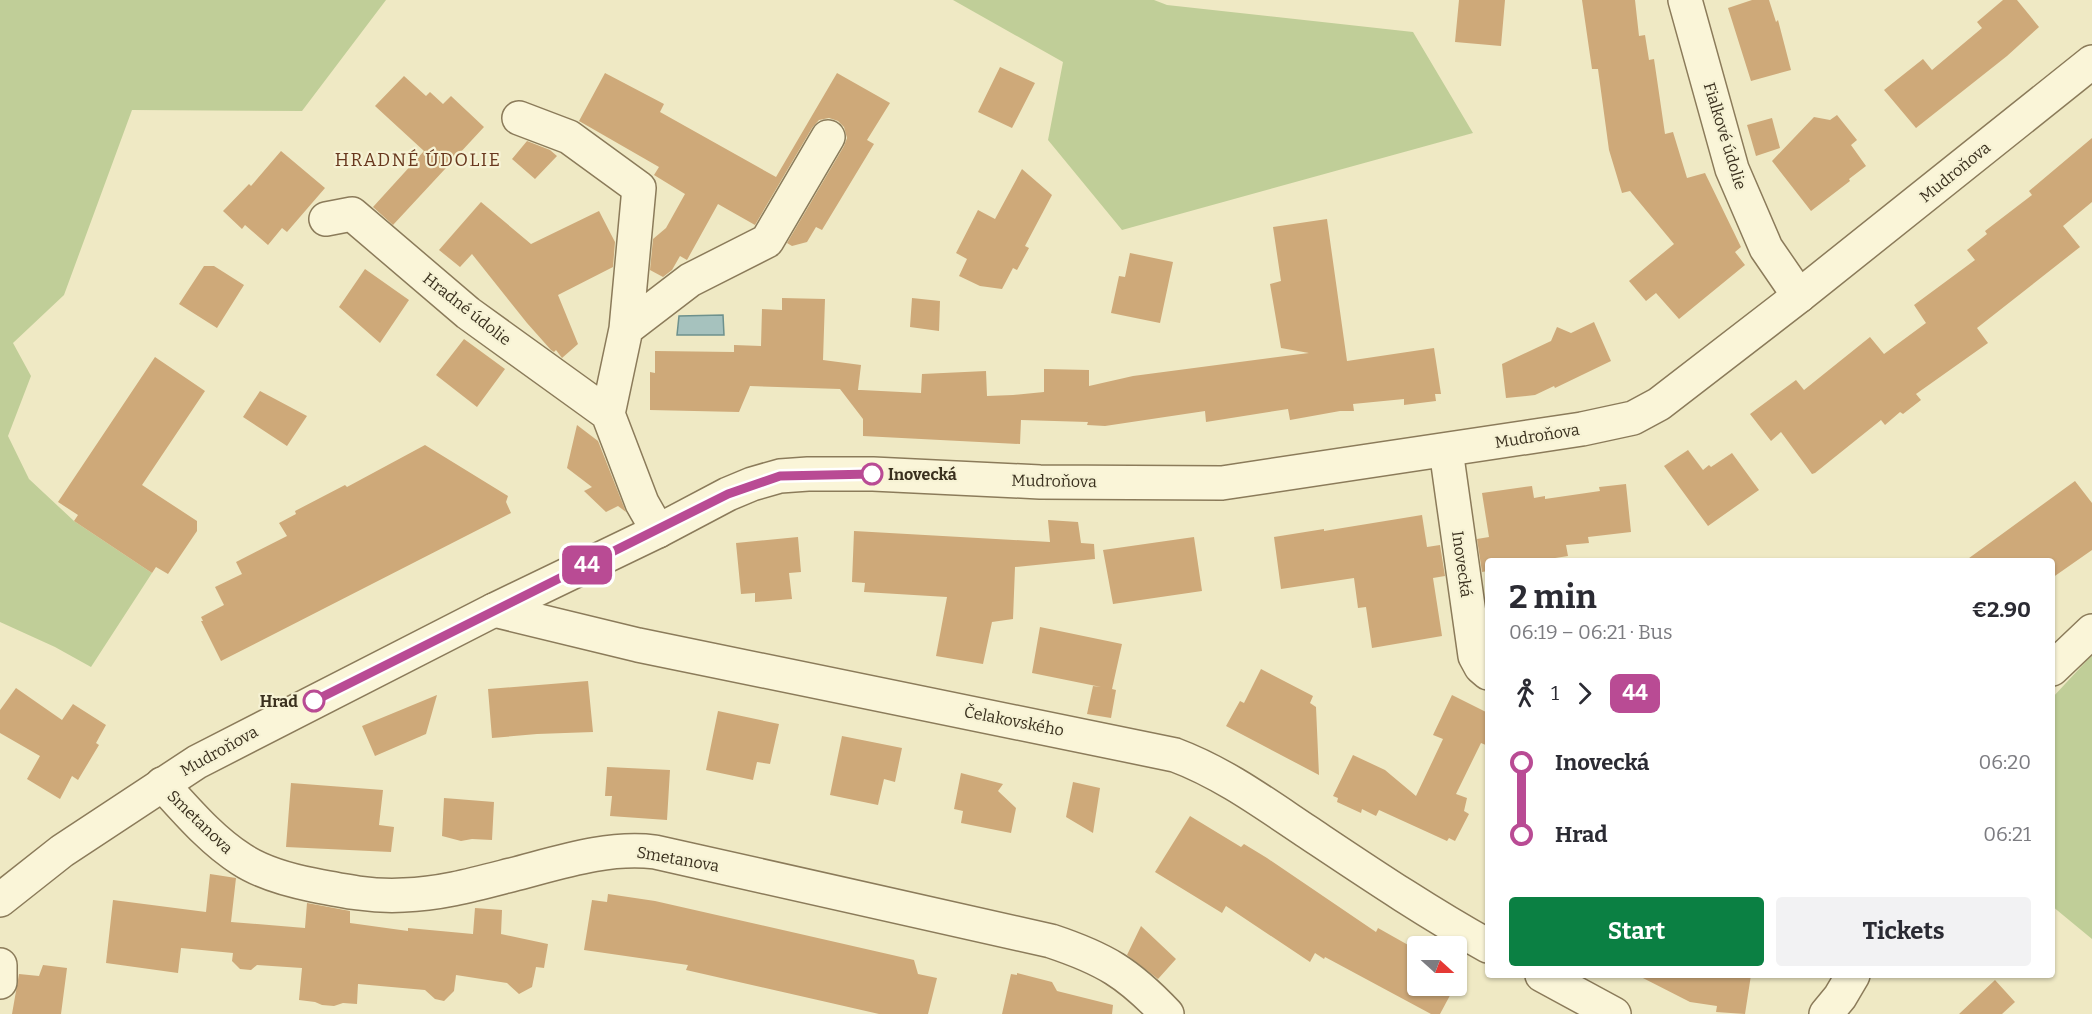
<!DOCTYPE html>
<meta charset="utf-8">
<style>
body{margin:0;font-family:Bitter,serif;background:#f2f2f3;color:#2b2b33;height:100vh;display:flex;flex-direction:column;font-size:22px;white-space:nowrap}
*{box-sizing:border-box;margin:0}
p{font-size:20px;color:#7c7c81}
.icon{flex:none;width:33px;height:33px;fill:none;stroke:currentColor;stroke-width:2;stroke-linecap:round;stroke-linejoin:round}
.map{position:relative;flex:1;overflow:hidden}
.details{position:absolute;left:1485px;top:558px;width:570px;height:420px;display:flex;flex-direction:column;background:#fff;border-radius:6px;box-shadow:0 2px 4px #0004}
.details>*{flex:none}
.badge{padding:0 12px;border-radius:9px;font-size:21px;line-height:39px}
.needle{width:39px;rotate:111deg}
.buttons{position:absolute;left:1407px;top:936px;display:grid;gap:12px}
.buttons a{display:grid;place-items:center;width:60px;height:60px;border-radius:6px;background:#fff;box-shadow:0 2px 4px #0004;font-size:30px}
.map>.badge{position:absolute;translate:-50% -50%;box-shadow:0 0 0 3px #fff}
.legs{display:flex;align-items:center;gap:9px;height:66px;padding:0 24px;font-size:20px}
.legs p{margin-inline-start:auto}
.headline{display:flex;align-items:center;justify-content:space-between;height:102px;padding:0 24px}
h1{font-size:33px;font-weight:700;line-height:45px}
.cta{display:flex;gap:12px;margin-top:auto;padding:12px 24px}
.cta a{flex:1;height:69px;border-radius:6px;background:#0b8043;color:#fff;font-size:24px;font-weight:700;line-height:69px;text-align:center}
.cta a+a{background:#f2f2f3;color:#2b2b33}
ul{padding:0 24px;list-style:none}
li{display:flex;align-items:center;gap:21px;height:72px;font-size:22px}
li i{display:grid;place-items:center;width:9px;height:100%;margin:0 8px;background:currentColor}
li i::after{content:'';width:15px;height:15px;margin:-8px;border:4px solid;border-radius:50%;background:#fff}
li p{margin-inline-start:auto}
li:first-child i{background:linear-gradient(#0000 50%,currentColor 0)}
li:last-child i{background:linear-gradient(currentColor 50%,#0000 0)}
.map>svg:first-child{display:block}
.green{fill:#c0ce98}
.water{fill:#a6c2be;stroke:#6d918d;stroke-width:1.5}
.building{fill:#cea979}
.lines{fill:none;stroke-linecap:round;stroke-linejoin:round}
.minor-casing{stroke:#8b7b5a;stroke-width:36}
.tertiary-casing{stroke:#8b7b5a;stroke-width:36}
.minor{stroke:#faf5d8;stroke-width:33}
.tertiary{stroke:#faf5d8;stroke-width:33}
.line-1-casing{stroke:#fff;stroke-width:14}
.line-1{stroke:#b94b94;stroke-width:9}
.stop-1-dot{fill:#fff;stroke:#b94b94;stroke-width:3}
.labels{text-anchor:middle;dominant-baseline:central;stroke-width:4.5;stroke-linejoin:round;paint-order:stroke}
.street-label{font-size:16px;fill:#3a301e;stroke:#f6f2d4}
.stop-label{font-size:16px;font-weight:bold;fill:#3a301e;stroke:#f6f2d4;text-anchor:start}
.neighbourhood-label{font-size:18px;letter-spacing:1.5px;fill:#68371d;stroke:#f6f2d4}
</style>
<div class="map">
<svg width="2092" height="1014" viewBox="0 0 2092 1014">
<rect width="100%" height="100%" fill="#efe9c4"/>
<!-- green -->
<path class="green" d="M 0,0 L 386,0 L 302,111 L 132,110 L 64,295 L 13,343 L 31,376 L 8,436 L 29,479 L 74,521 L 152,573 L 91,667 L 55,647 L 0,622 Z
M 953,0 L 1154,0 L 1167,5 L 1413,32 L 1473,133 L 1122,230 L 1048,140 L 1063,62 Z
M 2092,655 L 2092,939 L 2052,906 L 2052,698 Z"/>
<!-- water -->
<path class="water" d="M 723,315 L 724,335 L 677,335 L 679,316 Z"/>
<!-- building -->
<path class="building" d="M 1459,0 L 1505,0 L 1501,46 L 1455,42 Z
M 1582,0 L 1635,0 L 1639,36 L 1645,35 L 1649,60 L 1654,59 L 1665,134 L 1673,132 L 1687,178 L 1705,173 L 1741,247 L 1735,252 L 1745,265 L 1679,319 L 1656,293 L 1646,301 L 1629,281 L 1674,244 L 1630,191 L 1622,193 L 1609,150 L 1598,69 L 1592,69 Z
M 1752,0 L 1769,0 L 1776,22 L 1778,20 L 1791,70 L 1751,81 L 1728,8 Z
M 2003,0 L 2017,0 L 2039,27 L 2007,56 L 1916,128 L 1884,90 L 1923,59 L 1932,70 L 1982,28 L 1977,22 Z
M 1000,67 L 1035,83 L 1012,128 L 978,112 Z
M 605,73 L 664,104 L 660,112 L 776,177 L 837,73 L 890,103 L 867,140 L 874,144 L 822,230 L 816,227 L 807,242 L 792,246 L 787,243 L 844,146 L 847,138 L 844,127 L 838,121 L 829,118 L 819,120 L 812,128 L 755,225 L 718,204 L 687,260 L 680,256 L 672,270 L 663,277 L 650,270 L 653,239 L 666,228 L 685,194 L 654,175 L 659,167 L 579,121 Z
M 404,76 L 426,96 L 430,92 L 443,104 L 451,96 L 484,127 L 393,225 L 373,207 L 424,151 L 375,106 Z
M 1837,115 L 1857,140 L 1851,145 L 1866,166 L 1849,179 L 1850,181 L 1811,211 L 1772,161 L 1814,117 L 1830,120 Z
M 1772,118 L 1780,148 L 1756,156 L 1747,125 Z
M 2092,138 L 2092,202 L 2063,226 L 2080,247 L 1977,328 L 1988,343 L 1916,394 L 1921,400 L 1903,414 L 1900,412 L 1885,425 L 1881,420 L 1815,473 L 1812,474 L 1781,432 L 1771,441 L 1750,414 L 1796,380 L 1804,390 L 1870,337 L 1884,354 L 1926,323 L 1914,305 L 1975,260 L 1967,250 L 1987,234 L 1985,231 L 2032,195 L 2029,191 Z
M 527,141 L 550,150 L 557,156 L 535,179 L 512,159 Z
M 281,151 L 325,188 L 287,232 L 282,228 L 268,245 L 245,225 L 242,229 L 223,211 L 249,184 L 251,186 Z
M 1022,169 L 1052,195 L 1025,246 L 1029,248 L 1017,270 L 1013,268 L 1002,289 L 980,286 L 959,276 L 967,259 L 956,253 L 978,210 L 995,219 Z
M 481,202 L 531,244 L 599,211 L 615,242 L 613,267 L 558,295 L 578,344 L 562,358 L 556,350 L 554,352 L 551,350 L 527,323 L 472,254 L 460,267 L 439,250 Z
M 1327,219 L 1347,361 L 1434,348 L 1441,394 L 1435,394 L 1436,401 L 1404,405 L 1404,399 L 1353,404 L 1354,411 L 1340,411 L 1290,420 L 1288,409 L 1206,422 L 1205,411 L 1105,426 L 1087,425 L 1088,422 L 1021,420 L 1020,444 L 863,436 L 863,419 L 840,389 L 750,386 L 739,412 L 650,410 L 650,372 L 655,373 L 655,351 L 734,352 L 734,345 L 761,346 L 762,309 L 782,310 L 782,298 L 825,299 L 823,360 L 861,365 L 858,390 L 841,389 L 921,393 L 922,374 L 986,371 L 987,396 L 1013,395 L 1044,392 L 1044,369 L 1089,370 L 1089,386 L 1133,376 L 1309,353 L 1281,348 L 1270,284 L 1281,281 L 1273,227 Z
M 1130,253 L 1173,262 L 1160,323 L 1111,313 L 1119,276 L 1125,277 Z
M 204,266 L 214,266 L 244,285 L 217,328 L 179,304 Z
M 365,269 L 409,300 L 380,343 L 339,307 Z
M 912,298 L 940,301 L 939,331 L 910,327 Z
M 1594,322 L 1611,361 L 1555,388 L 1554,386 L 1535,395 L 1506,398 L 1502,364 L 1551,341 L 1557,327 L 1571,333 Z
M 464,339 L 505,369 L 477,407 L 436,375 Z
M 155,357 L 205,391 L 142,485 L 197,521 L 197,531 L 168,574 L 156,567 L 152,573 L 74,521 L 78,515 L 58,502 Z
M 260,391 L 307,416 L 287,446 L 243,417 Z
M 577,425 L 598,441 L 626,512 L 618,506 L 606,512 L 584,491 L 592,487 L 567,468 Z
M 425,445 L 508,496 L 506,502 L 511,513 L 221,661 L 201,621 L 203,621 L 201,617 L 224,605 L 215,587 L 242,574 L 236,562 L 287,536 L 279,523 L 296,514 L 295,511 L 345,485 L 347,487 Z
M 1688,450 L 1703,470 L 1709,465 L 1711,467 L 1732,453 L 1759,490 L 1708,526 L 1664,466 Z
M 2075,481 L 2092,503 L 2092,550 L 2052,578 L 2052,561 L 1965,561 Z
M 1626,484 L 1631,532 L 1588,537 L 1589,543 L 1566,545 L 1568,556 L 1536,561 L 1488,561 L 1488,571 L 1482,572 L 1477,539 L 1489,537 L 1482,493 L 1532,486 L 1534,498 L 1545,496 L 1545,499 L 1600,491 L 1599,487 Z
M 1422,515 L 1427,547 L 1440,545 L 1445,576 L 1433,578 L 1442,636 L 1372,648 L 1366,607 L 1358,608 L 1354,578 L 1281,589 L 1274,537 L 1324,529 L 1324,531 Z
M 1048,520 L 1078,522 L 1081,543 L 1094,544 L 1095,559 L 1015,567 L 1013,619 L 992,622 L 983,664 L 936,656 L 947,597 L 864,592 L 865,583 L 852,582 L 854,531 L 1050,542 Z
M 798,537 L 801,572 L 789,573 L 792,599 L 755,602 L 755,593 L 741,594 L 736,543 Z
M 1194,537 L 1202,591 L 1113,604 L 1103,550 Z
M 1040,627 L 1122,644 L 1112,689 L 1116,690 L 1111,718 L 1087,714 L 1093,686 L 1101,687 L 1032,673 Z
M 1261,669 L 1313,696 L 1310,703 L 1316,707 L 1319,775 L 1226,726 L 1240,701 L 1244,703 Z
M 588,681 L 593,732 L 537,734 L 492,738 L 488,689 Z
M 16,688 L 62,720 L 73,704 L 106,725 L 96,743 L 99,745 L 78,780 L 72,776 L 60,799 L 27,779 L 40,756 L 0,733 L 0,710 Z
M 437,695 L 426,734 L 375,756 L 362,726 Z
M 1452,695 L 1488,713 L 1488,746 L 1481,743 L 1456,794 L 1467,798 L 1464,811 L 1469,814 L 1455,841 L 1449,838 L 1447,841 L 1379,810 L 1376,816 L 1362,809 L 1361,813 L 1337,802 L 1338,798 L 1333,796 L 1353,755 L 1385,770 L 1416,796 L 1443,739 L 1433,735 Z
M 718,711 L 779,724 L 770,764 L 757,762 L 753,780 L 706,770 Z
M 842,736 L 902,748 L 895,782 L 884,779 L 878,805 L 830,795 Z
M 607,767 L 670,770 L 667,820 L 610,816 L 612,796 L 605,796 Z
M 961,773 L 1003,784 L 998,791 L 1016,808 L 1011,833 L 961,823 L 963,811 L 954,809 Z
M 1073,782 L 1100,788 L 1093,833 L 1066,817 Z
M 291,783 L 383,790 L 379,825 L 394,827 L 391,852 L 286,847 Z
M 444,798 L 494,802 L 492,840 L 472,839 L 461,841 L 442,836 Z
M 1190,816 L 1241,847 L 1244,844 L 1267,858 L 1376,932 L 1378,928 L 1417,950 L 1413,961 L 1418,963 L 1418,986 L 1455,986 L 1440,1014 L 1431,1014 L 1325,957 L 1324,959 L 1315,953 L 1310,962 L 1226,906 L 1222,913 L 1155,872 Z
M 210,874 L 236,878 L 231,922 L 305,928 L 307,903 L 350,911 L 350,923 L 408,931 L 408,928 L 473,934 L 475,908 L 502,910 L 501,934 L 548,944 L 544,968 L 536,967 L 532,987 L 519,994 L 507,983 L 456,975 L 454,991 L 444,1001 L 435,999 L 425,990 L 358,984 L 357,1004 L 343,1003 L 334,1006 L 322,1005 L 315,1002 L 299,1000 L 302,968 L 257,965 L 251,970 L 240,969 L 232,961 L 233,953 L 181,948 L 178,973 L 106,963 L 113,900 L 206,912 Z
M 608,894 L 655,901 L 914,960 L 918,974 L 937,978 L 928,1014 L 879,1014 L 686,970 L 688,965 L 584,950 L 592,900 L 607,902 Z
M 1141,926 L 1176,959 L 1158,979 L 1127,955 Z
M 43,965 L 67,968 L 61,1014 L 12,1014 L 19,974 L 39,976 Z
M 1017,973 L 1052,982 L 1057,991 L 1113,1005 L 1112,1014 L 1002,1014 L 1011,974 L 1017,975 Z
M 1637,975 L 1751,975 L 1745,1014 L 1716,1012 L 1717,1006 L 1690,1002 Z
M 1995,980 L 2015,1002 L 2002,1014 L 1959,1014 Z"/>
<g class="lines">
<defs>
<path id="minor" d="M 1685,0 L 1732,169 L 1766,248 L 1799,296
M 519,118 L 569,137 L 639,188 L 626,329 L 608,414 L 642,503 L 658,531
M 326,219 L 352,214 L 468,313 L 608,414
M 626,329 L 690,280 L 767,241 L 828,137
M 1446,450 L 1475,656 L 1481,667 L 1488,673
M 494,610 L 638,645 L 1175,755 C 1223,773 1264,803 1306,831 C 1366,871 1425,911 1488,946
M 2052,669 L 2092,631
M 162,784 C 186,810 211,840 241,859 C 262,873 288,880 313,885 C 343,891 373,897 404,895 C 440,894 476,884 511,875 C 558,863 607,846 655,852 L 1051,941 C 1105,959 1128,973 1167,1014
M 0,965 L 0,982
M 1542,975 L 1614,1014
M 1826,1014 L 1840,997 L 1853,975"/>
<path id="tertiary" d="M 0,900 L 62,851 L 197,762 L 494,610 L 658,531 L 728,494 L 752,484 L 780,476 L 808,474 L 873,474 L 1040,482 L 1222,483 L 1582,429 L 1633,418 L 1659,404 L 1799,296 L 2092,62"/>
</defs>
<!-- minor casing -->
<use href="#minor" class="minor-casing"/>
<!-- tertiary casing -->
<use href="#tertiary" class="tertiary-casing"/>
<!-- minor -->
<use href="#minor" class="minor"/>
<!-- tertiary -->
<use href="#tertiary" class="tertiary"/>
</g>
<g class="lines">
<defs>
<path id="line-1" d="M 314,701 L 728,494 L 780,476 L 872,474"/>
</defs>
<!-- line-1 casing -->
<use href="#line-1" class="line-1-casing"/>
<!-- line-1 -->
<use href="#line-1" class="line-1"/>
</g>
<!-- markers -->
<g class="stop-1-dot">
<circle cx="872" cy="474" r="10"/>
<circle cx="314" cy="701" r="10"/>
</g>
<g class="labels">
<!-- street labels -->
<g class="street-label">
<text transform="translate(1725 136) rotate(73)">Fialkové údolie</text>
<text transform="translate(1955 172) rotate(-39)">Mudroňova</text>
<text transform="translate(467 309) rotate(38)">Hradné údolie</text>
<text transform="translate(1537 436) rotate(-9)">Mudroňova</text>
<text transform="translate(1054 481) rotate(1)">Mudroňova</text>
<text transform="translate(1462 564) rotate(82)">Inovecká</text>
<text transform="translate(1014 721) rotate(11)">Čelakovského</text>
<text transform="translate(219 751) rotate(-29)">Mudroňova</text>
<text transform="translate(200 822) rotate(44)">Smetanova</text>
<text transform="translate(678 859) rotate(10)">Smetanova</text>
</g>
<!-- stop labels -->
<g class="stop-label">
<text x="888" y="474">Inovecká</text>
<text x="298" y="701" text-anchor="end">Hrad</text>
</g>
<!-- neighbourhood labels -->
<g class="neighbourhood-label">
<text x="418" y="160">HRADNÉ ÚDOLIE</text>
</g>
</g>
</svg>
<div class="buttons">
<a><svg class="needle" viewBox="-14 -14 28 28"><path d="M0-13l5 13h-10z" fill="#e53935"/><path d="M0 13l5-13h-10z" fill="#7c7c81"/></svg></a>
</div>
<b class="badge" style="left:587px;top:565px;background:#b94b94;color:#fff">44</b>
<section class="details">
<div class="headline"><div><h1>2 min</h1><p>06:19 – 06:21 · Bus</p></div><b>€2.90</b></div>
<div class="legs"><svg class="icon" aria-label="walk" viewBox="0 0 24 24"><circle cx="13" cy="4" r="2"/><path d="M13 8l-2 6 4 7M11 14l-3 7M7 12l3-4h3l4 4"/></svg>1<svg class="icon" aria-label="forward" viewBox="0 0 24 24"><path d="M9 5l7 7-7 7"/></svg><b class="badge" style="background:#b94b94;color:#fff">44</b></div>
<ul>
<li><i style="color:#b94b94"></i><b>Inovecká</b><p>06:20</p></li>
<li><i style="color:#b94b94"></i><b>Hrad</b><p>06:21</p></li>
</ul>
<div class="cta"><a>Start</a><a>Tickets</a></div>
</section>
</div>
